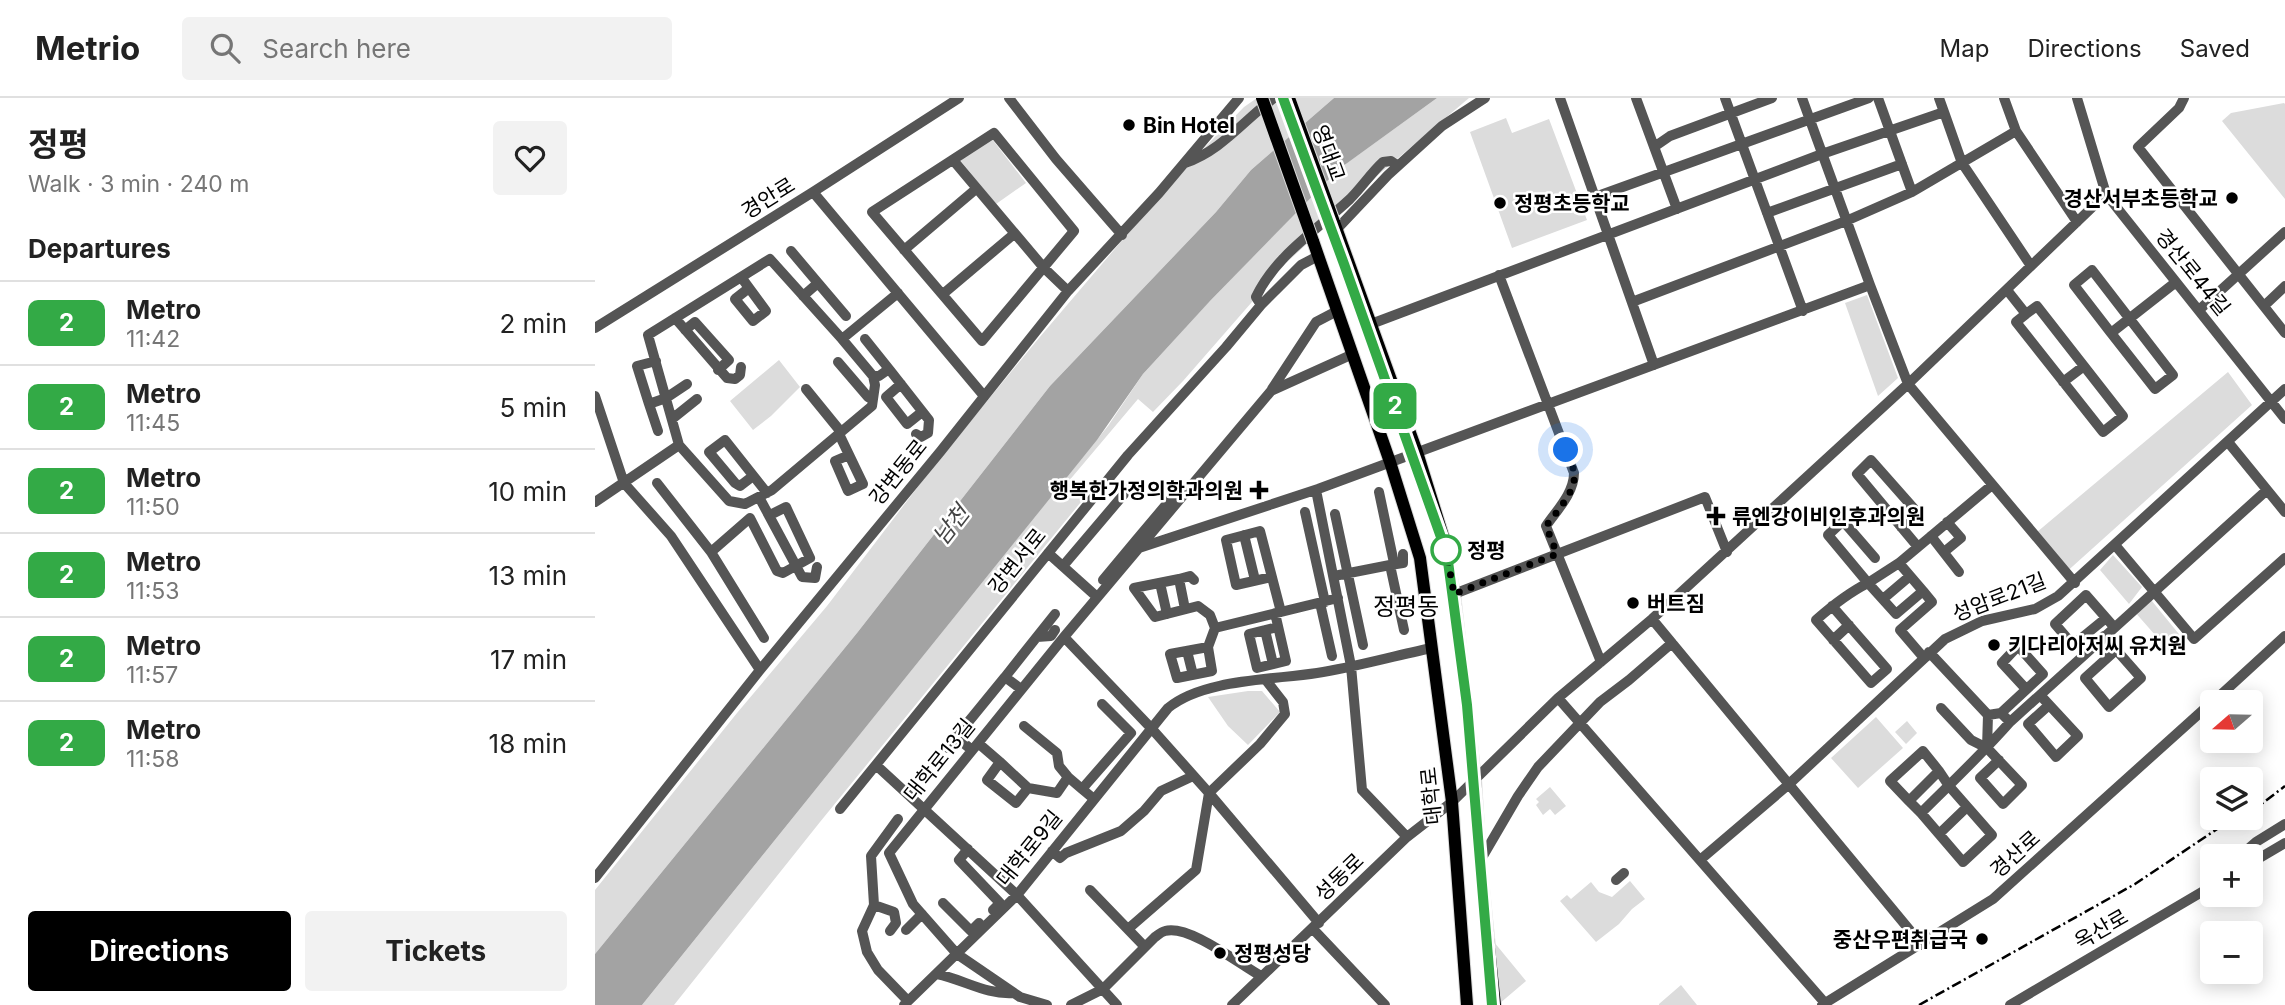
<!DOCTYPE html>
<meta charset="utf-8">
<style>
body{margin:0;font-family:Inter,"Noto Sans KR",sans-serif;background:#f2f2f2;color:#222;height:100vh;display:flex;flex-direction:column;font-size:26px;white-space:nowrap}
*{box-sizing:border-box;margin:0}
p{font-size:23px;color:#767676}
.icon{flex:none;width:38px;height:38px;fill:none;stroke:currentColor;stroke-width:2;stroke-linecap:round;stroke-linejoin:round}
.map{position:relative;flex:1;overflow:hidden}
.details{display:flex;flex-direction:column;background:#fff;width:595px}
.details>*{flex:none}
.badge{padding:0 14px;border-radius:10px;font-size:24px;line-height:46px}
.needle{width:46px;rotate:250deg}
.fabs{position:absolute;left:1605px;top:592px;display:grid;gap:14px}
.fabs a{display:grid;place-items:center;width:63px;height:63px;border-radius:7px;background:#fff;box-shadow:0 4px 18px #0003;font-size:35px}
.you{position:absolute;width:35px;height:35px;margin:-18px;border:5px solid #fff;border-radius:50%;background:#1a73e8;box-shadow:0 0 0 10px #1a73e833}
.map>.badge{position:absolute;translate:-50% -50%;box-shadow:0 0 0 4px #fff}
h2{padding:0 28px;font-size:26px;line-height:63px}
.round{display:grid;place-items:center;flex:none;width:74px;height:74px;border-radius:7px;background:#f2f2f2}
.headline{display:flex;align-items:center;justify-content:space-between;height:119px;padding:0 28px}
h1{font-size:33px;font-weight:700;line-height:52px}
.cta{display:flex;gap:14px;margin-top:auto;padding:14px 28px}
.cta a{flex:1;height:80px;border-radius:7px;background:#000;color:#fff;font-size:28px;font-weight:700;line-height:80px;text-align:center}
.cta a+a{background:#f2f2f2;color:#222}
ul{padding:0;list-style:none}
li{display:flex;align-items:center;gap:21px;height:84px;padding:0 28px;border-top:2px solid #e0e0e0}
li div{flex:1}
li b{display:block;font-size:26px}
li em{font-style:normal}
li .badge{min-width:77px;font-weight:700;text-align:center}
header{display:flex;align-items:center;gap:42px;box-sizing:border-box;height:98px;padding:0 35px;background:#fff;border-bottom:2px solid #e0e0e0}
header strong{font-size:33px}
nav{display:flex;gap:38px;margin-inline-start:auto;font-size:24px}
.search{width:490px;height:63px;background:#f2f2f2;display:flex;align-items:center;gap:18px;box-sizing:border-box;padding:0 24px;border-radius:7px;color:#767676;font-size:26px}
main{display:flex;flex:1;min-height:0}
.map>svg:first-child{display:block}
.green{fill:#dcdcdc}
.water{fill:#a3a3a3}
.lines{fill:none;stroke-linecap:round;stroke-linejoin:round}
.major-casing{stroke:#dbdbdb;stroke-width:14}
.minor{stroke:#555;stroke-width:10}
.major{stroke:#000;stroke-width:12}
.rail{stroke:#000;stroke-width:2.5;stroke-dasharray:10 3.5 2 3.5;stroke-linecap:butt}
.major-bridge-casing{stroke:#dbdbdb;stroke-width:14;stroke-linecap:butt}
.major-bridge{stroke:#000;stroke-width:12}
.line-casing{stroke:#fff;stroke-width:16}
.line{stroke:#33aa46;stroke-width:10}
.walk{stroke:#000;stroke-width:7;stroke-dasharray:0 12.6}
.poi-dot{fill:#000;stroke:#fff;stroke-width:2.5}
.stop-dot{fill:#fff;stroke:#33aa46;stroke-width:3.5}
.labels{text-anchor:middle;dominant-baseline:central;stroke-width:5;stroke-linejoin:round;paint-order:stroke}
.poi-label{font-size:21px;font-weight:bold;fill:#000;stroke:#fff;text-anchor:start}
.street-label{font-size:21px;fill:#000;stroke:#fff}
.stop-label{font-size:21px;font-weight:bold;fill:#000;stroke:#fff;text-anchor:start}
.water-label{font-size:23px;font-style:italic;fill:#444;stroke:#fff}
.quarter-label{font-size:24px;fill:#000;stroke:#fff}
</style>
<header>
<strong>Metrio</strong>
<div class="search"><svg class="icon" aria-label="search" viewBox="0 0 24 24"><circle cx="10" cy="10" r="6"/><path d="M15 15l6 6"/></svg>Search here</div>
<nav><a>Map</a><a>Directions</a><a>Saved</a></nav>
</header>
<main>
<section class="details">
<div class="headline"><div><h1>정평</h1><p>Walk · 3 min · 240 m</p></div><a class="round"><svg class="icon" aria-label="heart" viewBox="0 0 24 24"><path d="M12 20l-8-8c-3-5 5-10 8-4 3-6 11-1 8 4z"/></svg></a></div>
<h2>Departures</h2>
<ul>
<li><span class="badge" style="background:#33aa46;color:#fff">2</span><div><b>Metro</b><p>11:42</p></div><em>2 min</em></li>
<li><span class="badge" style="background:#33aa46;color:#fff">2</span><div><b>Metro</b><p>11:45</p></div><em>5 min</em></li>
<li><span class="badge" style="background:#33aa46;color:#fff">2</span><div><b>Metro</b><p>11:50</p></div><em>10 min</em></li>
<li><span class="badge" style="background:#33aa46;color:#fff">2</span><div><b>Metro</b><p>11:53</p></div><em>13 min</em></li>
<li><span class="badge" style="background:#33aa46;color:#fff">2</span><div><b>Metro</b><p>11:57</p></div><em>17 min</em></li>
<li><span class="badge" style="background:#33aa46;color:#fff">2</span><div><b>Metro</b><p>11:58</p></div><em>18 min</em></li>
</ul>
<div class="cta"><a>Directions</a><a>Tickets</a></div>
</section>
<div class="map">
<svg width="1690" height="907" viewBox="0 0 1690 907">
<rect width="100%" height="100%" fill="#fff"/>
<!-- green -->
<path class="green" d="M 662,0 L 739,0 L 656,72 L 621,114 L 455,288 L 262,535 L 0,856 L 0,792 L 142,615 L 232,508 L 341,365 L 444,240 L 581,79 L 649,9 Z
M 842,0 L 874,0 L 783,77 L 750,111 L 691,165 L 588,283 L 558,314 L 543,301 L 473,384 L 490,399 L 225,724 L 79,907 L 47,907 L 513,328 L 548,276 L 611,207 L 726,89 L 752,65 Z
M 1689,5 L 1690,6 L 1690,101 L 1627,23 L 1636,15 Z
M 911,20 L 917,35 L 954,21 L 992,122 L 917,150 L 875,34 Z
M 397,41 L 431,85 L 401,106 L 365,62 Z
M 1272,197 L 1303,280 L 1283,298 L 1250,205 Z
M 184,262 L 205,289 L 176,318 L 158,332 L 135,303 Z
M 1633,274 L 1657,307 L 1468,477 L 1436,439 Z
M 1518,457 L 1547,489 L 1534,506 L 1505,472 Z
M 1552,497 L 1588,541 L 1575,554 L 1539,513 Z
M 653,593 L 667,593 L 685,614 L 653,647 L 633,628 L 613,599 Z
M 1281,619 L 1308,650 L 1263,690 L 1236,660 Z
M 1312,623 L 1322,635 L 1311,646 L 1300,634 Z
M 955,689 L 971,708 L 960,717 L 955,711 L 948,717 L 941,707 L 944,704 L 941,701 Z
M 1035,783 L 1050,801 L 1037,811 L 1024,826 L 1001,844 L 965,803 L 972,797 L 976,801 L 996,784 L 1004,794 L 1017,799 Z
M 899,844 L 931,883 L 904,906 Z
M 1086,887 L 1102,907 L 1064,907 L 1064,906 Z"/>
<!-- water -->
<path class="water" d="M 739,0 L 842,0 L 744,71 L 615,203 L 548,276 L 502,342 L 47,907 L 0,907 L 0,856 L 262,535 L 455,288 L 621,114 L 656,72 Z"/>
<g class="lines">
<defs>
<path id="major" d="M 739,124 L 822,354 L 848,438 L 859,496 L 880,682 L 885,763 L 900,907
M 718,143 L 795,364 L 825,460 L 857,704 L 872,907"/>
</defs>
<!-- major casing -->
<use href="#major" class="major-casing"/>
<!-- minor -->
<path class="minor" d="M 414,0 L 461,61 L 527,137
M 965,0 L 1059,267
M 1041,0 L 1082,111
M 1130,0 L 1208,213
M 1283,0 L 1317,94
M 1409,0 L 1421,33
M 1482,0 L 1511,96 L 1690,321
M 1589,0 L 1584,10 L 1543,49 L 1690,235
M 1349,14 L 1367,65 L 1436,168
M 399,35 L 479,133 L 387,243 L 277,114 Z
M 1059,49 L 1075,38 L 1177,0
M 358,62 L 449,170 L 473,193
M 590,65 C 626,53 649,22 679,0
M 218,94 L 389,298
M 1000,99 L 1274,0
M 1172,115 L 1307,66
M 741,132 L 793,77 L 847,28 L 890,0
M 309,152 L 381,91
M 196,153 L 223,185 L 208,198
M 904,177 L 979,375 C 979,395 962,412 951,428 L 1006,564
M 146,179 L 171,213 L 158,223 L 140,201 L 154,190
M 223,185 L 251,218
M 1412,192 L 1431,216 L 1421,224 L 1508,334 L 1528,318 L 1442,208 L 1431,216
M 348,196 L 419,136
M 1037,204 L 1251,123 L 1317,94 L 1421,33 L 1482,124
M 666,207 L 661,199 C 681,157 722,132 755,101 C 767,89 776,75 788,64 L 796,63 L 803,68
M 1669,208 L 1690,188
M 1604,212 L 1690,134
M 80,220 L 132,280 L 140,281 L 145,277 L 146,269
M 776,226 L 1227,56 L 1349,14 L 1344,0
M 0,230 L 218,94 L 364,0
M 90,232 L 100,224 L 134,262 L 123,272
M 1516,235 L 1560,291 L 1578,277 L 1497,172 L 1479,187 L 1516,235 L 1581,184
M 247,241 L 278,278 L 280,287 L 277,308 L 177,392 L 150,406 L 134,403 L 84,347 L 53,237 L 175,161 L 247,241 L 303,195
M 270,241 L 294,271
M 61,263 L 42,268 L 54,306 L 71,300 L 92,286
M 243,264 L 273,299 L 278,301
M 278,278 L 284,278 L 294,271 L 334,322 L 333,335 L 326,339 L 321,336
M 1468,284 L 1489,268
M 306,286 L 291,299 L 312,326 L 327,314
M 211,291 L 246,334
M 677,291 L 721,224 L 742,213
M 0,298 L 29,385 L 76,438 L 165,572
M 54,306 L 63,333
M 77,321 L 102,301
M 244,336 L 268,386 L 253,393 L 240,363 L 254,357
M 1633,344 L 1690,414
M 158,378 L 145,388 L 140,385 L 114,354 L 130,342 L 172,395
M 62,385 L 116,454 L 155,420 L 182,473 L 188,475 L 215,460 L 191,409 L 175,417
M 721,392 L 756,568 L 767,692 L 812,739
M 784,394 L 799,465 L 795,467 L 808,465 L 808,456
M 164,399 L 207,479 L 220,480 L 222,469
M 0,404 L 84,347
M 710,414 L 730,504
M 740,416 L 768,547
M 1306,429 L 1322,414 L 1276,362 L 1262,376 L 1323,449
M 649,437 L 660,482
M 1336,438 L 1364,474
M 543,440 L 575,402
M 1520,447 L 1599,541 L 1690,460
M 544,450 L 723,391 L 1275,187
M 116,454 L 169,540
M 1349,454 L 1366,440 L 1352,424
M 453,455 L 502,499
M 1304,465 L 1328,493 L 1301,516 L 1273,485 L 1304,465 L 1397,387
M 468,468 L 535,389
M 739,478 L 795,467 L 809,532
M 677,479 L 641,487 L 631,442 L 665,433 L 686,514
M 584,481 L 595,478 L 599,482
M 508,482 L 543,440 L 548,444
M 565,485 L 572,516
M 1480,485 L 1313,286 L 1511,96
M 1328,493 L 1337,504 L 1305,532 L 1329,560
M 859,496 L 1110,399 L 1132,454
M 1288,501 L 1315,478
M 725,505 L 737,558
M 1237,508 L 1292,571 L 1276,585 L 1221,522 C 1238,507 1253,495 1273,485 L 1233,437 L 1248,423 L 1280,460
M 590,511 L 584,481 L 539,490 L 560,519 L 603,508 L 615,517 L 620,530 L 613,549 L 617,573 L 582,580 L 575,556 L 613,549
M 680,515 L 691,563 L 662,570 L 654,536 L 683,529
M 1511,520 L 1478,547 L 1460,526 L 1491,497 L 1519,529
M 1057,521 L 1327,847
M 620,530 L 743,500
M 670,532 L 678,566
M 1509,538 L 1546,580 L 1514,609 L 1490,580 L 1521,552
M 442,539 L 456,538 L 460,532
M 469,539 L 557,631 L 614,695 L 724,825
M 1238,542 L 1254,527
M 592,553 L 598,577
M 1334,554 L 1393,617 L 1392,650 L 1427,687 L 1408,706 L 1385,680 L 1404,662
M 426,591 L 410,579 L 460,516
M 1445,597 L 1483,638 L 1461,659 L 1433,626 L 1454,607
M 963,600 L 1230,905
M 1618,604 L 1690,538
M 1346,610 L 1376,642 L 1392,650
M 1406,615 L 1448,576 L 1423,548 L 1407,565 L 1431,591
M 1415,624 L 1672,392
M 429,628 L 462,655 L 464,668 L 473,679
M 383,645 L 405,664
M 353,650 L 361,639
M 377,652 L 361,639 L 410,579
M 281,667 L 422,797 L 522,907
M 433,690 L 405,664 L 392,682 L 421,705 L 433,690 L 462,695 L 473,679 L 487,691
M 499,701 L 487,691 L 536,635 L 507,606
M 1314,703 L 1295,683 L 1328,653 L 1344,673
M 245,711 L 533,357 L 631,249 L 666,207 L 706,167 L 723,158
M 1326,715 L 1314,703 L 1344,673 L 1354,688 L 1397,737 L 1368,764 L 1326,715 C 1356,685 1387,656 1415,624 L 1406,615 L 1393,617
M 303,721 L 276,758 L 279,807 L 267,833 L 272,854 L 283,872 L 313,903
M 1344,736 L 1372,709
M 373,751 L 364,762 L 405,805 L 398,812
M 457,753 L 465,760 L 471,755 L 526,733 L 549,713 L 566,693 L 598,678
M 1645,758 L 1661,744 L 1690,726
M 1105,762 L 1193,687 L 1350,541 L 1387,523 L 1440,511 L 1463,498 L 1690,291
M 885,763 L 923,698 L 943,669 L 1005,604 L 1034,582 L 1077,545
M 1656,765 L 1690,745
M 0,780 L 165,572 L 345,354 L 473,193 L 564,95 L 644,0
M 1021,782 L 1029,775
M 495,792 L 550,849
M 348,805 L 376,833 L 384,825
M 279,807 L 299,814 L 301,825 L 295,833
M 533,831 L 601,772 L 614,695 L 665,646 L 690,616 L 688,604 L 670,581
M 718,831 L 790,907
M 311,832 L 327,816
M 342,876 C 370,882 391,897 419,895
M 309,907 L 422,797 L 573,610 C 608,581 677,582 722,575 C 760,569 798,558 837,550
M 452,907 L 425,899 L 362,856 L 318,806 L 294,755 L 469,539 L 676,293 L 758,256
M 476,907 L 508,891 L 560,839 C 563,837 566,834 570,833 C 594,826 644,866 666,878
M 637,907 L 812,739 L 857,704 L 963,600 L 1057,521 L 1313,286 L 1275,187 L 1207,0
M 1227,907 L 1398,801 L 1617,604
M 1415,907 L 1617,788"/>
<!-- major -->
<use href="#major" class="major"/>
<!-- rail -->
<path class="rail" d="M 1656,714 L 1690,688
M 1324,907 L 1540,786 L 1640,719"/>
<defs>
<path id="major-bridge" d="M 667,0 L 718,143
M 694,0 L 739,124"/>
</defs>
<!-- major-bridge casing -->
<use href="#major-bridge" class="major-bridge-casing"/>
<!-- major-bridge -->
<use href="#major-bridge" class="major-bridge"/>
</g>
<g class="lines">
<defs>
<path id="line" d="M 688,0 L 749,166 L 852,456 L 872,607 L 897,907"/>
</defs>
<!-- line casing -->
<use href="#line" class="line-casing"/>
<!-- line -->
<use href="#line" class="line"/>
<!-- walk -->
<path class="walk" d="M 851,452 L 859,496 L 962,456 L 951,428 C 961,414 983,392 979,373 C 977,366 973,359 971,352"/>
</g>
<!-- markers -->
<g class="poi-dot">
<circle cx="534" cy="27" r="7"/>
<circle cx="1637" cy="100" r="7"/>
<circle cx="905" cy="105" r="7"/>
<path d="M660.5 381.5h7v7h7v7h-7v7h-7v-7h-7v-7h7z"/>
<path d="M1117.5 407.5h7v7h7v7h-7v7h-7v-7h-7v-7h7z"/>
<circle cx="1038" cy="505" r="7"/>
<circle cx="1399" cy="547" r="7"/>
<circle cx="1387" cy="841" r="7"/>
<circle cx="625" cy="855" r="7"/>
</g>
<circle class="stop-dot" cx="851" cy="452" r="14"/>
<g class="labels">
<!-- poi labels -->
<g class="poi-label">
<text x="548" y="27">Bin Hotel</text>
<text x="1623" y="100" text-anchor="end">경산서부초등학교</text>
<text x="919" y="105">정평초등학교</text>
<text x="648" y="392" text-anchor="end">행복한가정의학과의원</text>
<text x="1137" y="418">류엔강이비인후과의원</text>
<text x="1052" y="505">버트짐</text>
<text x="1413" y="547">키다리아저씨 유치원</text>
<text x="1373" y="841" text-anchor="end">중산우편취급국</text>
<text x="639" y="855">정평성당</text>
</g>
<!-- street labels -->
<g class="street-label">
<text transform="translate(734 55) rotate(70)">영대교</text>
<text transform="translate(173 100) rotate(-32)">경안로</text>
<text transform="translate(1598 174) rotate(51)">경산로44길</text>
<text transform="translate(303 374) rotate(-51)">강변동로</text>
<text transform="translate(422 463) rotate(-51)">강변서로</text>
<text transform="translate(1404 499) rotate(-21)">성암로21길</text>
<text transform="translate(344 662) rotate(-51)">대학로13길</text>
<text transform="translate(836 698) rotate(-96)">대학로</text>
<text transform="translate(434 750) rotate(-51)">대학로9길</text>
<text transform="translate(1420 756) rotate(-42)">경산로</text>
<text transform="translate(744 779) rotate(-44)">성동로</text>
<text transform="translate(1506 831) rotate(-30)">옥산로</text>
</g>
<!-- stop labels -->
<g class="stop-label">
<text x="872" y="452">정평</text>
</g>
<!-- water labels -->
<g class="water-label">
<text transform="translate(356 427) rotate(-52)">남천</text>
</g>
<!-- quarter labels -->
<g class="quarter-label">
<text x="811" y="508">정평동</text>
</g>
</g>
</svg>
<div class="fabs">
<a><svg class="needle" viewBox="-14 -14 28 28"><path d="M0-13l5 13h-10z" fill="#e53935"/><path d="M0 13l5-13h-10z" fill="#767676"/></svg></a>
<a><svg class="icon" aria-label="layers" viewBox="0 0 24 24"><path d="M12 4l9 5-9 5-9-5zM3 14l9 5 9-5"/></svg></a>
<a>+</a>
<a>−</a>
</div>
<div class="you" style="left:971px;top:352px"></div>
<b class="badge" style="left:800px;top:308px;background:#33aa46;color:#fff">2</b>
</div>
</main>
